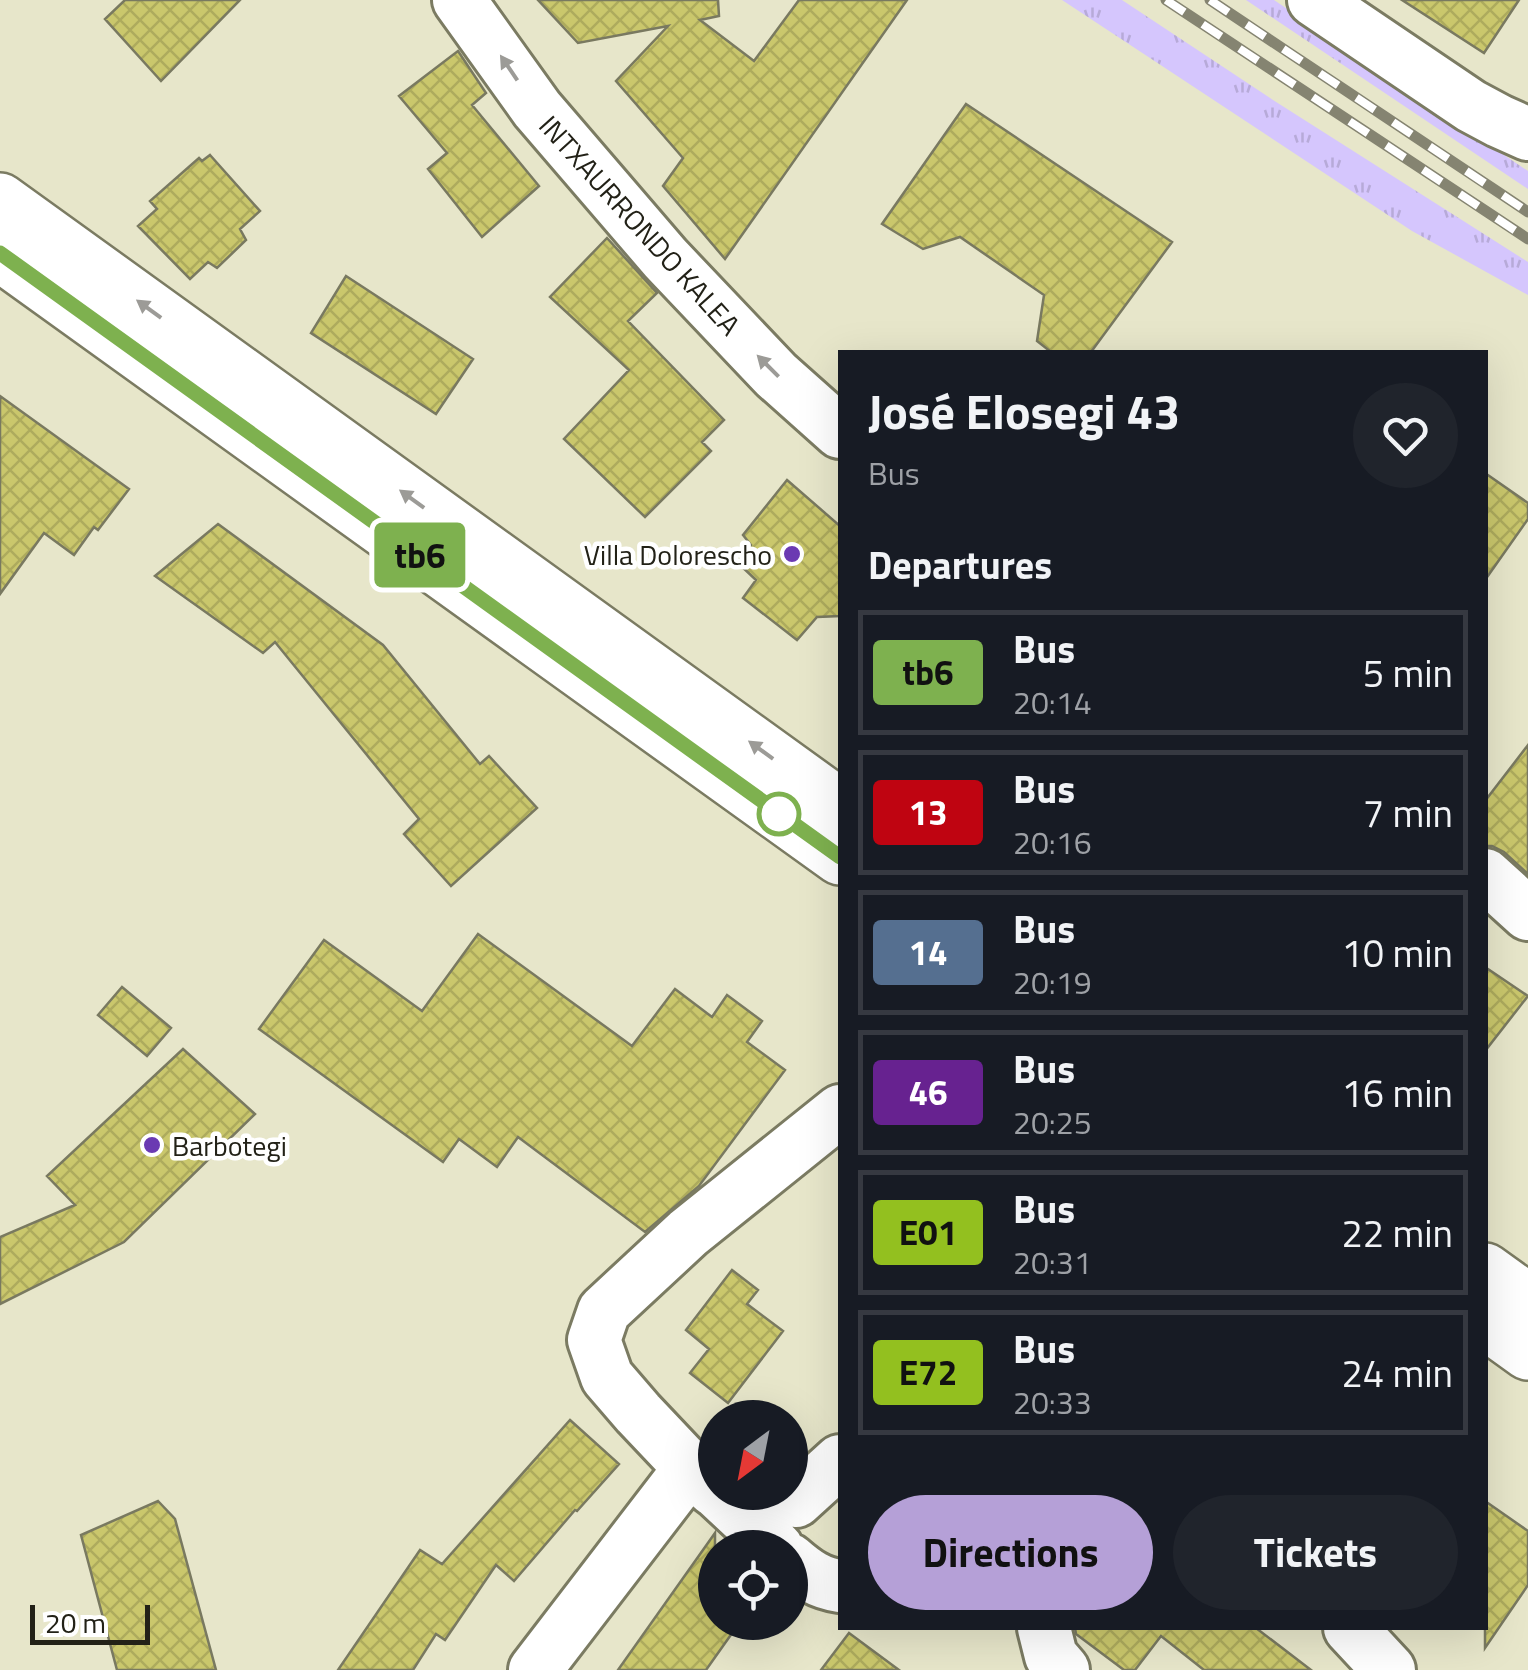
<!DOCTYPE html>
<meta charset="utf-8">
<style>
body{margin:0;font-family:"Titillium Web",sans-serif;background:#20242c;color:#f1f3f6;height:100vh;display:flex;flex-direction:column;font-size:38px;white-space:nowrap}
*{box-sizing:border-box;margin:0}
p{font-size:32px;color:#9ea1a6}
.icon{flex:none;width:55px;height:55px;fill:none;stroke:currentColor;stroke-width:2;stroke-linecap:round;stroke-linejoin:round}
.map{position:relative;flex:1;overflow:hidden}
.sheet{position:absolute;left:838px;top:350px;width:650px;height:1280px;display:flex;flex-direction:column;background:#171b24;border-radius:0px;box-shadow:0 10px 40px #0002}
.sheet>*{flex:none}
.badge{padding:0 20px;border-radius:8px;font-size:35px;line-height:65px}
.needle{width:65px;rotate:212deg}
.tools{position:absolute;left:698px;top:1400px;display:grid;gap:20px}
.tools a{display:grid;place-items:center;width:110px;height:110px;border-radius:50%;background:#171b24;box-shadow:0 10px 40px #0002;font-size:50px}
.scale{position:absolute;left:30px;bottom:25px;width:120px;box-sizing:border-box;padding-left:10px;border:5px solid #222117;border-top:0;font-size:28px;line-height:35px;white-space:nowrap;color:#222117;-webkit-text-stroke:8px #fff;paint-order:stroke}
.map>.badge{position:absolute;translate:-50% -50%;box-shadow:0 0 0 5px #fff}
h2{padding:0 30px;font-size:38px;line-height:90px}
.round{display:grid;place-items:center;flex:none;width:105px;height:105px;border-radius:52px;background:#20242c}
.summary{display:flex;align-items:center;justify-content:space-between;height:170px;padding:0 30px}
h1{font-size:48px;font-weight:700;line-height:75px}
.primary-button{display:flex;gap:20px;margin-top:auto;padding:20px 30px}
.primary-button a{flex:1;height:115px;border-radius:60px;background:#b5a0d7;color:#111;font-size:40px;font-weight:700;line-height:115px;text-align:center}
.primary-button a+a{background:#20242c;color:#f1f3f6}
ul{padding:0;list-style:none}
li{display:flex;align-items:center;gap:30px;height:125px;margin:0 20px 15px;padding:0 10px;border:5px solid #363941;border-radius:0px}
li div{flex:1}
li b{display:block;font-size:38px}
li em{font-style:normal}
li .badge{min-width:110px;font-weight:700;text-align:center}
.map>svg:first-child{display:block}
.grass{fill:url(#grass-tufts)}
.building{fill:url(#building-cross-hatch);stroke:#797960;stroke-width:2.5}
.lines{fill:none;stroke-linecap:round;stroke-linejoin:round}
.minor-casing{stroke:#7b7b62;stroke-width:58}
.major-casing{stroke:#7b7b62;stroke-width:60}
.minor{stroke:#fff;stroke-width:52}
.major{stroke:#fff;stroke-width:55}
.rail-casing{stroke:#858471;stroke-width:11}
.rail{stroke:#fff;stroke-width:8;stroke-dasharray:22;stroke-linecap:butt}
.oneway{fill:#9c9b97}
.line-casing{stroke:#fff;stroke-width:22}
.line{stroke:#7eb14f;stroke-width:15}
.poi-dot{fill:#6b3ab2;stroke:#fff;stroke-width:4}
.stop-dot{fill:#fff;stroke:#7eb14f;stroke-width:5}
.labels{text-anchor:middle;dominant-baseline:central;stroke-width:9;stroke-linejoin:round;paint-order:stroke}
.street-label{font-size:28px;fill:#222117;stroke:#fff}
.poi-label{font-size:28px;fill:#222117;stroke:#fff;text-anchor:end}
</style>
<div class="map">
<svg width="1528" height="1670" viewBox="0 0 1528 1670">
<defs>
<pattern id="grass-tufts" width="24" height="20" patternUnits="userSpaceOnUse" patternTransform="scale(2.5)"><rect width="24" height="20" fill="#d5c6fd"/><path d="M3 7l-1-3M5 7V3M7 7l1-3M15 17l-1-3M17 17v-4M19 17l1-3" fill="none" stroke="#b7aad8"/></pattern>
<pattern id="building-cross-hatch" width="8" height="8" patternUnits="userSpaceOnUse" patternTransform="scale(2.5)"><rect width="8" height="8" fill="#cac76c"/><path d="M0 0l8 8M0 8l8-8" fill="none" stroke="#adab5d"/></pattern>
</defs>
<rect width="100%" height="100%" fill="#e7e6ca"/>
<!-- grass -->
<path class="grass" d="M 1062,0 L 1122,0 L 1273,100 L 1528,262 L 1528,295 L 1412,231 Z
M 1246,0 L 1274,0 L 1528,171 L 1528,189 Z"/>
<!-- building -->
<path class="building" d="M 125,0 L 240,0 L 161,81 L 105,19 Z
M 538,0 L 718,0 L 719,16 L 700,20 L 754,61 L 799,0 L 907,0 L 725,259 L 663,186 L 683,158 L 616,81 L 668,26 L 578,43 Z
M 1402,0 L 1519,0 L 1484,53 Z
M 458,51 L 486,93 L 472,105 L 539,186 L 482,237 L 428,169 L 447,153 L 399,96 Z
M 966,104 L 1172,242 L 1091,352 L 1051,352 L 1037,341 L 1044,295 L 960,237 L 923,249 L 882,224 Z
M 210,155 L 260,211 L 240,229 L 246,240 L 217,268 L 208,262 L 190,279 L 138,226 L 157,209 L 150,201 L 199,158 L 202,161 Z
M 607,238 L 657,293 L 628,321 L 724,420 L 702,442 L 711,451 L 645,517 L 564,439 L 629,370 L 550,297 Z
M 346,276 L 473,359 L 436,414 L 311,333 Z
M 0,396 L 129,489 L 98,530 L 94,527 L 74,555 L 44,533 L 0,594 Z
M 1485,473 L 1528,503 L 1528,519 L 1485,580 Z
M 787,480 L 840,526 L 840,616 L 817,617 L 797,640 L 743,598 L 756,580 L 738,563 L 751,545 L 743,535 Z
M 218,524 L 383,645 L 480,764 L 489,756 L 537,808 L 451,886 L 404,834 L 419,819 L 275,642 L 263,653 L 155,576 Z
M 1528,745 L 1528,874 L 1504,852 L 1492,846 L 1485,846 L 1485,801 Z
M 478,934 L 632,1046 L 675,989 L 712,1017 L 727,995 L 762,1021 L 747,1042 L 785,1070 L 699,1186 L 645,1232 L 518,1137 L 497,1167 L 459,1139 L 443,1162 L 259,1029 L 324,940 L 422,1011 Z
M 1485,967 L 1528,996 L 1485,1051 Z
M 122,987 L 171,1028 L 147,1056 L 98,1015 Z
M 183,1049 L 255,1114 L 124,1242 L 0,1304 L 0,1237 L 75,1205 L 47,1176 Z
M 732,1270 L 758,1290 L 747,1304 L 783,1331 L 728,1403 L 690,1373 L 709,1349 L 686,1330 Z
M 570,1420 L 619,1464 L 577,1511 L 575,1510 L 514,1581 L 496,1565 L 445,1640 L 436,1634 L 413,1670 L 338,1670 L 420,1550 L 442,1564 Z
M 158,1501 L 175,1519 L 216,1670 L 117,1670 L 81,1535 Z
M 1485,1501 L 1528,1531 L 1528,1585 L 1485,1648 Z
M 715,1533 L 715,1622 L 740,1622 L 706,1670 L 618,1670 Z
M 1075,1628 L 1256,1628 L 1311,1670 L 1204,1670 L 1161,1636 L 1135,1670 L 1124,1670 L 1076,1634 Z
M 849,1633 L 899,1670 L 821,1670 Z"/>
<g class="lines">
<defs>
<path id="minor" d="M 459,0 L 537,109 L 665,258 L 776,375 L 840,432
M 1314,0 L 1471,106 L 1499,121 L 1528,134
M 1485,875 L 1528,914
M 690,1468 L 638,1413 L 607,1377 L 594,1340 L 604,1311 L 688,1233 L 840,1111
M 717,1492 L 777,1548
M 796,1501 L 840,1461
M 790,1560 C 806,1574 819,1583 840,1586
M 1044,1628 L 1051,1656 L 1063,1670
M 1350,1628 L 1389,1670
M 535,1670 L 690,1468 L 714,1490"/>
<path id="major" d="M 0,201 L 840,807
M 0,253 L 840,857
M 1485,1271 L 1528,1302
M 1485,1321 L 1528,1352"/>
</defs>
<!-- minor casing -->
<use href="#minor" class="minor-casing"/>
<!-- major casing -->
<use href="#major" class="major-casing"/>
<!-- minor -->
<use href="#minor" class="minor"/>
<!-- major -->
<use href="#major" class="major"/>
<defs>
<path id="rail" d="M 1166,0 L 1528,239
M 1210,0 L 1528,212"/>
</defs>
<!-- rail casing -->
<use href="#rail" class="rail-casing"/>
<!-- rail -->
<use href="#rail" class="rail"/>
</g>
<!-- one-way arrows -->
<defs><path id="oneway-solid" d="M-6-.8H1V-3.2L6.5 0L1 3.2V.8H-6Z" transform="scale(2.5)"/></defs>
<g class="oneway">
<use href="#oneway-solid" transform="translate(509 68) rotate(-124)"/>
<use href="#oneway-solid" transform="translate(149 309) rotate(-144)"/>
<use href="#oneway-solid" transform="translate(768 366) rotate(-135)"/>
<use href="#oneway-solid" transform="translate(412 499) rotate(-144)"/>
<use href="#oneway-solid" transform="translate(761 750) rotate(-144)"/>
</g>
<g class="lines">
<defs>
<path id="line" d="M 0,253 L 840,857"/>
</defs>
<!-- line casing -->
<use href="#line" class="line-casing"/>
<!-- line -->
<use href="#line" class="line"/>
</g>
<!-- markers -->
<g class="poi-dot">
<circle cx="792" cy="554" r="10"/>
<circle cx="152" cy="1145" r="10"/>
</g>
<circle class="stop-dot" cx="779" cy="814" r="20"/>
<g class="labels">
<!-- street labels -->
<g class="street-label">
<text transform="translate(640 225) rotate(48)">INTXAURRONDO KALEA</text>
</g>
<!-- poi labels -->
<g class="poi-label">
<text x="772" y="554">Villa Dolorescho</text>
<text x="172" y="1145" text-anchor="start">Barbotegi</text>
</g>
</g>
</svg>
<div class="tools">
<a><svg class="needle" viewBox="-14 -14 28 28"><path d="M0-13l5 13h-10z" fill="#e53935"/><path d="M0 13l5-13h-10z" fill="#9ea1a6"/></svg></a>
<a><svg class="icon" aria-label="locate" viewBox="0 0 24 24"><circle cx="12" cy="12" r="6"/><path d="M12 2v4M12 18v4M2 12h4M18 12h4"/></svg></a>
</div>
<div class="scale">20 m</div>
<b class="badge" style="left:420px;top:555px;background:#7eb14f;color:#111">tb6</b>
<section class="sheet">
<div class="summary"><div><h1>José Elosegi 43</h1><p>Bus</p></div><a class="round"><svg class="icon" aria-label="heart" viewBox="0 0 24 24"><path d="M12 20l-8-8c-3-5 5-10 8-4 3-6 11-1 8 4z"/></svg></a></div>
<h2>Departures</h2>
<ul>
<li><span class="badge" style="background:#7eb14f;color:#111">tb6</span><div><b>Bus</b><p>20:14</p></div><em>5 min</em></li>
<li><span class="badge" style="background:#bf0411;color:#fff">13</span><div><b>Bus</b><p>20:16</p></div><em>7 min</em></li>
<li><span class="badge" style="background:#556f90;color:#fff">14</span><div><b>Bus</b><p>20:19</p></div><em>10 min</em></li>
<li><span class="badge" style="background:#672290;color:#fff">46</span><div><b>Bus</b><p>20:25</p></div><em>16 min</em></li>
<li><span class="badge" style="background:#93c01f;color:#111">E01</span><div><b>Bus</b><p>20:31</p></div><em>22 min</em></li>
<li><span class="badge" style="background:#93c01f;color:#111">E72</span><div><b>Bus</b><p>20:33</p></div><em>24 min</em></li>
</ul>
<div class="primary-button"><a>Directions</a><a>Tickets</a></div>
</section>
</div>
